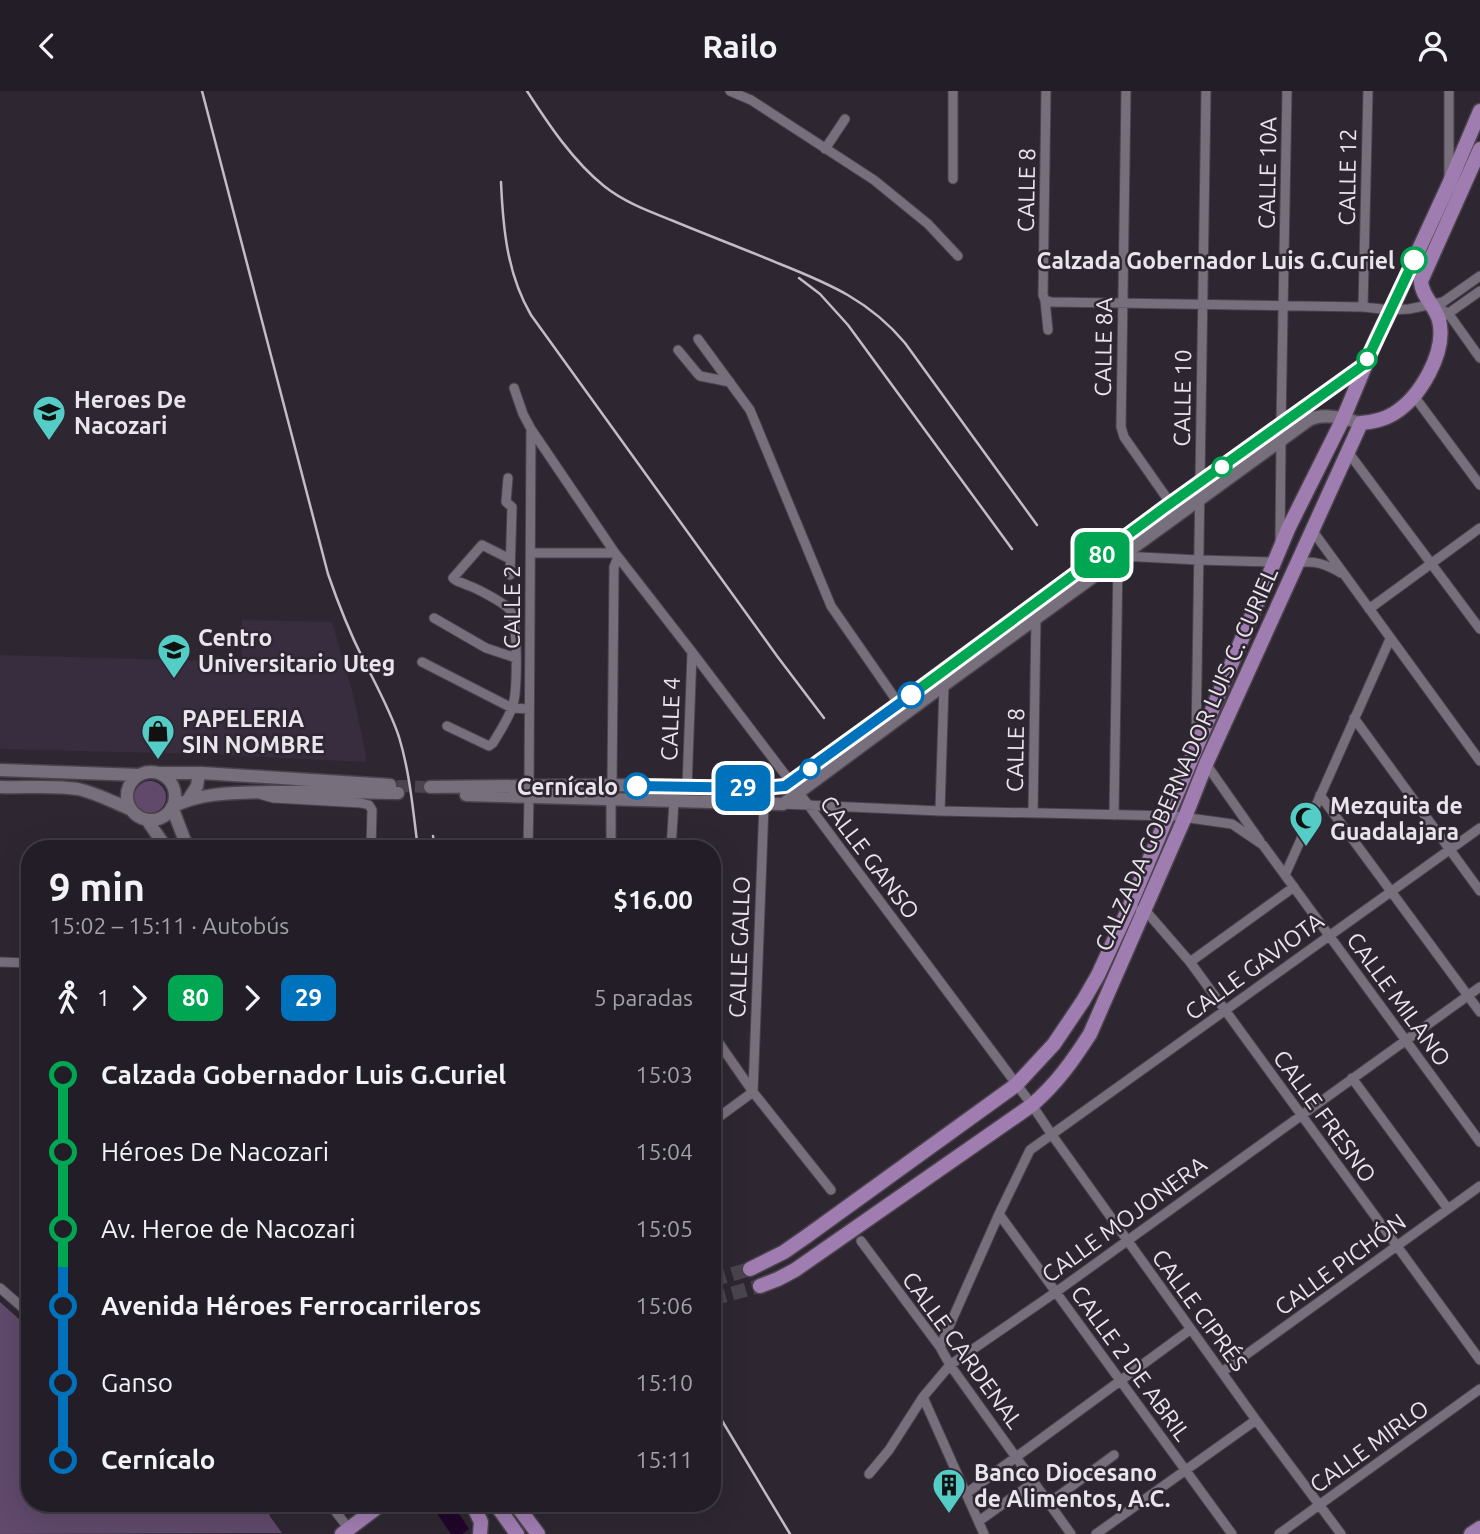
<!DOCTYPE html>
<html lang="es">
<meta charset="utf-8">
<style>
body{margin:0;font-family:Ubuntu,sans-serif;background:#2a262e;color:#f1f3f6;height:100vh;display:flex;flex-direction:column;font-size:26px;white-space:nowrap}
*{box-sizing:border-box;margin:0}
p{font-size:23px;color:#a2a2a7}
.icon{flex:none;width:38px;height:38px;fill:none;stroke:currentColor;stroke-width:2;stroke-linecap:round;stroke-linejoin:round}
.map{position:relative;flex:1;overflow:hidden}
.side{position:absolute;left:21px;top:749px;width:700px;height:672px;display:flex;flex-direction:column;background:#221d26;border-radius:28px;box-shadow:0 7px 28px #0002,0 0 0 2px #3f3b43}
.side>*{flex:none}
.badge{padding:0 14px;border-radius:10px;font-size:24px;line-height:46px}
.map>.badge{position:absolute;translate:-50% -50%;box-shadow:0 0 0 4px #fff}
.legs{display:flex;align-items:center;gap:10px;height:77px;padding:0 28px;font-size:23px}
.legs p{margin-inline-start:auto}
.summary{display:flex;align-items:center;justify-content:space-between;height:119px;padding:0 28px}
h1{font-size:38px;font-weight:600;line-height:52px}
ul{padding:0 28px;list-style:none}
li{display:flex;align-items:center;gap:24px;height:77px;font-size:26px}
li i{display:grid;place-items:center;width:10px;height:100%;margin:0 9px;background:currentColor}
li i::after{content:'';width:18px;height:18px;margin:-9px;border:5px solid;border-radius:50%;background:#221d26}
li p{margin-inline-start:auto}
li:first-child i{background:linear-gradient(#0000 50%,currentColor 0)}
li:last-child i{background:linear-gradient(currentColor 50%,#0000 0)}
header{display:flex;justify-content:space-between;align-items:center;height:91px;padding:0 28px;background:#221d26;font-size:32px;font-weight:600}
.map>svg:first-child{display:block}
.built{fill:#382d3e}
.green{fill:#60496b}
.water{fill:#20062a}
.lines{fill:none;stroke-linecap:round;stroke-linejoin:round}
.secondary-tunnel{stroke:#4a444e;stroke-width:12;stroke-dasharray:12 6;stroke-linecap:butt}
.primary-tunnel{stroke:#4a444e;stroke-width:14;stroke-dasharray:14 7;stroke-linecap:butt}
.street-casing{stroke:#4a434c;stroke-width:11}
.secondary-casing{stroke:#4a434c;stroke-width:15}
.primary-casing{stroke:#4a434c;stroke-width:17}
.street{stroke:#786f7d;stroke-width:9}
.secondary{stroke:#786f7d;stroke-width:12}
.primary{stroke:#a07db1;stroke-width:14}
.rail{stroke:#c2bcc4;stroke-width:2.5}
.line-1-casing{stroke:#fff;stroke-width:16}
.line-2-casing{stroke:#fff;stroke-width:16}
.line-1{stroke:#00a651;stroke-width:10}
.line-2{stroke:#0072bc;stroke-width:10}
.stop-1-dot{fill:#fff;stroke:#00a651;stroke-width:3.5}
.stop-2-dot{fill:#fff;stroke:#0072bc;stroke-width:3.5}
.labels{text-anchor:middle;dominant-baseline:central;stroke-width:5;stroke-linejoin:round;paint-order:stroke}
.street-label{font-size:23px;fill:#eae5ec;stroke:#2e2732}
.stop-label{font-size:23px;font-weight:bold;fill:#eae5ec;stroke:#2e2732;text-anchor:end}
.poi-label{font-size:23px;font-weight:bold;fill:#eae5ec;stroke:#2e2732;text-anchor:start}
</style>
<header><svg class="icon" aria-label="back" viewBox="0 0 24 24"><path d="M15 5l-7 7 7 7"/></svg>Railo<svg class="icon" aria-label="person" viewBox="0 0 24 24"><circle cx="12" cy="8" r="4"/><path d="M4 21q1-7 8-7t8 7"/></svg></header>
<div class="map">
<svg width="1480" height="1443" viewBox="0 0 1480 1443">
<rect width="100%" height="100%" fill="#2e2732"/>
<!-- built -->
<path class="built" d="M 242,529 L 332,531 L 354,607 L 366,665 L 365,671 L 200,663 L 0,658 L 0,564 L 242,571 Z"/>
<!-- green -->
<path class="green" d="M134 706a16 16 0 1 1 32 0a16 16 0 1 1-32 0Z
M 0,1211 L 30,1238 L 30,1412 L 286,1412 L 269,1424 L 282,1442 L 0,1443 Z"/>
<!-- water -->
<path class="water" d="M 442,1412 L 452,1412 L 469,1438 L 462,1443 L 451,1443 L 434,1418 Z"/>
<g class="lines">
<!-- secondary-tunnel -->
<path class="secondary-tunnel" d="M 397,695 L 430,696"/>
<!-- primary-tunnel -->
<path class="primary-tunnel" d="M 712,1189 L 750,1178
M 712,1208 L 760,1195"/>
<defs>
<path id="street" d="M 730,0 L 751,9 L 874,89 L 928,133 L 958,165
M 1046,0 L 1043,204 L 1045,209 L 1048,239
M 1126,0 L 1121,336 L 1124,346 L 1171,413
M 1449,0 L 1449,86
M 825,58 L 845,28
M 953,88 L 953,0
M 1045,209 L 1051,211 L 1363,216 L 1391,219 L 1409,218 L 1443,211 L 1480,185
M 1432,214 L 1448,222 L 1480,267
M 1363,216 L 1368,0
M 1446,224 L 1480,200
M 698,248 L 750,319 L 831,515 L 899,613
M 678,259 L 697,282 L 700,285 L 730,291
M 514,297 L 523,323 L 531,338 L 615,462 L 692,561 L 809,715 L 1032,1014 L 1052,1044 L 1256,1329 L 1341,1443
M 1414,305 L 1480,394
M 1281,333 L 1287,0
M 1348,361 L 1480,538
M 508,387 L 506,411 L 512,416 L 510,484
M 1312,439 L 1480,670
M 1280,450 L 1281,350
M 531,462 L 615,462
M 1122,465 L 1198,469 L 1274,471
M 1296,472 C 1315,469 1325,473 1341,482
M 1369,518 L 1480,437
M 434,527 L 486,557 L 516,567
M 422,571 L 512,617 L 529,618
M 1354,627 L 1480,800
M 447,635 L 489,655 L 493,652 C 500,640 509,627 513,614 C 517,600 519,527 509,518 C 503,511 476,497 467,494 C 461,491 457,491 453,487 L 482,454 L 510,468
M 1196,649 L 1206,0
M 1206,673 L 1260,750
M 612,694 L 614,476 L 618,466
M 529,695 L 531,338
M 687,696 L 692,562
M 262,704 L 273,707 L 361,712 L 369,714 L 372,719 L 371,758
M 1320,704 L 1480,921
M 783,713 L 940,720 L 1175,725 L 1232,733 L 1263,754 L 1480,1051
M 940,720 L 944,594
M 1033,722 L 1036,525
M 1114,724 L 1118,468
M 528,758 L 529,705
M 611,758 L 611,708
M 671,758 L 674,710
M 1285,784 L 1390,548
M 1140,819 L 1145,819 L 1190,871 L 1480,1269
M 0,871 L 30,872
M 1190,871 L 1294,796
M 712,874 L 717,775
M 712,942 L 753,1001 L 831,1099
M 1352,987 L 1448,1118
M 712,1031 L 753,1001 L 764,713
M 999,1123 L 1232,1443
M 861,1150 L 940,1256 L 950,1274 L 1071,1443
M 0,1197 L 30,1223
M 940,1256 L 999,1123 L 1030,1059 L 1480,737
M 1222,1281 L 1480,1095
M 923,1306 L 984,1443
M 869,1383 L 889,1359 L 923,1306 L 950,1274 L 1056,1201 L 1480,896
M 967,1402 L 1191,1238
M 329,1412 L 349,1438
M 1049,1412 L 1114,1364
M 979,1430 L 1034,1391
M 1096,1443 L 1256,1329
M 1279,1443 L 1480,1298"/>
<path id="secondary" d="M 0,679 L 139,684
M127 705a24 24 0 1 1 48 0a24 24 0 1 1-48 0Z
M 158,682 L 202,682 L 390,694
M 0,696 C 25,697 53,694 78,698 C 96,702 113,711 130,718
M 430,696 L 612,694 L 773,697 L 785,695 L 1164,417 L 1365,273
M 466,704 L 783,713 L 944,594 L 1309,329 C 1325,321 1345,328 1361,332
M 188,709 L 197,695 L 199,682
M 147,729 L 167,758
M 188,758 L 172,716 C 202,701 235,702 268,701 C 311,700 354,701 398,702"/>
<path id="primary" d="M 750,1178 L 784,1161 L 807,1145 L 1016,994 L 1054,953 L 1083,910 L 1098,884 L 1128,819 L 1289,436 L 1343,328 L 1378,244 L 1391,219 L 1449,93 L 1480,20
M 760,1195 L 778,1188 L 795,1179 L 1032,1014 C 1057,992 1072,971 1090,943 L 1185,726 L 1206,673 L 1361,332 C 1373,331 1383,329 1393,323 C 1420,307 1447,261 1439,229 C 1435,215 1421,204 1421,190 L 1480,58
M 472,1412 L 481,1431 L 480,1443
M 495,1412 L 517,1443
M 515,1412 L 538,1443
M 342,1443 L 383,1412
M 1471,1443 L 1480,1437"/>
</defs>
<!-- street casing -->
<use href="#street" class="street-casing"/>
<!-- secondary casing -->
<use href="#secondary" class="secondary-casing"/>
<!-- primary casing -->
<use href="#primary" class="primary-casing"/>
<!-- street -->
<use href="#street" class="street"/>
<!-- secondary -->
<use href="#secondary" class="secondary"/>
<!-- primary -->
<use href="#primary" class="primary"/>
<!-- rail -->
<path class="rail" d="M 202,0 L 328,483 C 338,512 349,540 363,568 C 376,594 390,619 399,646 C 410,682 413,720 418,758
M 527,0 C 549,34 573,70 604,95 C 624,111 648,120 671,129 C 707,144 744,158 780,173 C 830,193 870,210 905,252 L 1037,434
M 501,91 C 503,137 507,183 531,224 L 777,565 L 824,627
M 799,187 L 820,203 L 848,234 L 1012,458
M 433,745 L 435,758
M 712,1313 L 790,1443"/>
</g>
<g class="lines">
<defs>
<path id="line-1" d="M 911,604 L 1164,417 L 1365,273 L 1414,169"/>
<path id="line-2" d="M 637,695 L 761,697 L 785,695 L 911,604"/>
</defs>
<!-- line-1 casing -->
<use href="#line-1" class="line-1-casing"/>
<!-- line-2 casing -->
<use href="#line-2" class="line-2-casing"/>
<!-- line-1 -->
<use href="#line-1" class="line-1"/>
<!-- line-2 -->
<use href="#line-2" class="line-2"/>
</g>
<!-- icons -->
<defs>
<symbol id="school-pin" viewBox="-11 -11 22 30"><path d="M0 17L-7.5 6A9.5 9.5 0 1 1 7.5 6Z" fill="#54cdc6" stroke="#2e2732"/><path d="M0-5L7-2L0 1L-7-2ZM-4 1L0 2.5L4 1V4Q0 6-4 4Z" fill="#111"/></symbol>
<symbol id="university-pin" viewBox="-11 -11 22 30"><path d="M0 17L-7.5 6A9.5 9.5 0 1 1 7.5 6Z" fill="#54cdc6" stroke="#2e2732"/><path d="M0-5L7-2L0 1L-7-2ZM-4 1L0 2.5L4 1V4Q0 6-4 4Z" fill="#111"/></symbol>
<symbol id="shop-pin" viewBox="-11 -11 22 30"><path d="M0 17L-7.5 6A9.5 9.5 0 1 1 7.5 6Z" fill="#54cdc6" stroke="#2e2732"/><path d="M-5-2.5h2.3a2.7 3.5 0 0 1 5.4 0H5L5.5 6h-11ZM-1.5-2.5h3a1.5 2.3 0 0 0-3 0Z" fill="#111"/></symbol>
<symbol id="mosque-pin" viewBox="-11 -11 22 30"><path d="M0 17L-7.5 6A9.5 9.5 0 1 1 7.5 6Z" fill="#54cdc6" stroke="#2e2732"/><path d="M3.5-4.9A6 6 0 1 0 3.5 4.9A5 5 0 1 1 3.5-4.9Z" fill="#111"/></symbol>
<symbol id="building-pin" viewBox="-11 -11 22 30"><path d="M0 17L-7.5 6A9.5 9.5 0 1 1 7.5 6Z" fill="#54cdc6" stroke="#2e2732"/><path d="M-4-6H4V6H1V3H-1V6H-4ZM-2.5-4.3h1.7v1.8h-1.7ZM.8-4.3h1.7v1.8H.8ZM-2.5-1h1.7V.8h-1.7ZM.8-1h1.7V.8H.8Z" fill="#111"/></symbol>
</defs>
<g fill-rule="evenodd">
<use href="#school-pin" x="30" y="302" width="38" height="52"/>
<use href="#university-pin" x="155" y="540" width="38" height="52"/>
<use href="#shop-pin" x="139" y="621" width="38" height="52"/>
<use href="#mosque-pin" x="1287" y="708" width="38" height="52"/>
<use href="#building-pin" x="930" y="1375" width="38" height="52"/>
</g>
<!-- markers -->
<g class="stop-1-dot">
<circle cx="1414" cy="169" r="12"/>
<circle cx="1367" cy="268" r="9"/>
<circle cx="1222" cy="376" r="9"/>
</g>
<g class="stop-2-dot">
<circle cx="911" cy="604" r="12"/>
<circle cx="810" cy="678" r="9"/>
<circle cx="637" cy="695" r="12"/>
</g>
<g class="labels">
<!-- street labels -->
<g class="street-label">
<text transform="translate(1267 82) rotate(-89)">CALLE 10A</text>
<text transform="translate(1347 86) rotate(-89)">CALLE 12</text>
<text transform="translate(1026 99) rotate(-89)">CALLE 8</text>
<text transform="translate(1103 256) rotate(-89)">CALLE 8A</text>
<text transform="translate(1182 307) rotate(-89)">CALLE 10</text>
<text transform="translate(511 516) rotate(-90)">CALLE 2</text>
<text transform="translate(670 628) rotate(-88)">CALLE 4</text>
<text transform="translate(1015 659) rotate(-89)">CALLE 8</text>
<text transform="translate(1186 668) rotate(-66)">CALZADA GOBERNADOR LUIS C. CURIEL</text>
<text transform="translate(870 766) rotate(53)">CALLE GANSO</text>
<text transform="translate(739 856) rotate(-88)">CALLE GALLO</text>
<text transform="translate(1254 875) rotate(-36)">CALLE GAVIOTA</text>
<text transform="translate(1399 908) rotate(54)">CALLE MILANO</text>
<text transform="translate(1325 1025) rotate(54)">CALLE FRESNO</text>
<text transform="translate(1124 1128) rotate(-36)">CALLE MOJONERA</text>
<text transform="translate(1340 1173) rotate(-36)">CALLE PICHÓN</text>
<text transform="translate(1200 1219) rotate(54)">CALLE CIPRÉS</text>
<text transform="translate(963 1259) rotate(54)">CALLE CARDENAL</text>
<text transform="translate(1131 1272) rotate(54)">CALLE 2 DE ABRIL</text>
<text transform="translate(1369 1355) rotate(-36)">CALLE MIRLO</text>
</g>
<!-- stop labels -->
<g class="stop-label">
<text x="1395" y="169">Calzada Gobernador Luis G.Curiel</text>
<text x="618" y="695">Cernícalo</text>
</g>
<!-- poi labels -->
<g class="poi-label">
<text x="74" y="308">Heroes De<tspan x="74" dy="26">Nacozari</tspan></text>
<text x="198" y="546">Centro<tspan x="198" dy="26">Universitario Uteg</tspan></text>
<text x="182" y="627">PAPELERIA<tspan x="182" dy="26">SIN NOMBRE</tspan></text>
<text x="1330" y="714">Mezquita de<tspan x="1330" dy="26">Guadalajara</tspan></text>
<text x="974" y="1381">Banco Diocesano<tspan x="974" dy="26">de Alimentos, A.C.</tspan></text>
</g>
</g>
</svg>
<b class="badge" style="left:1102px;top:464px;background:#00a651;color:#fff">80</b>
<b class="badge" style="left:743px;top:697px;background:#0072bc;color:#fff">29</b>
<section class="side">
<div class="summary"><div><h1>9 min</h1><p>15:02 – 15:11 · Autobús</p></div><b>$16.00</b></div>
<div class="legs"><svg class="icon" aria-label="walk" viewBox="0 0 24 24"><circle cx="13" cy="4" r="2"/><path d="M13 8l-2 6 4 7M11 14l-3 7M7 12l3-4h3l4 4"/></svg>1<svg class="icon" aria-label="forward" viewBox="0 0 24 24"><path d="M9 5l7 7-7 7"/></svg><b class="badge" style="background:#00a651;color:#fff">80</b><svg class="icon" aria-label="forward" viewBox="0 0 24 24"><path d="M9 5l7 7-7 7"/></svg><b class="badge" style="background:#0072bc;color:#fff">29</b><p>5 paradas</p></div>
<ul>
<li><i style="color:#00a651"></i><b>Calzada Gobernador Luis G.Curiel</b><p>15:03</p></li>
<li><i style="color:#00a651"></i><span>Héroes De Nacozari</span><p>15:04</p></li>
<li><i style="color:#00a651"></i><span>Av. Heroe de Nacozari</span><p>15:05</p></li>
<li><i style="color:#0072bc"></i><b>Avenida Héroes Ferrocarrileros</b><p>15:06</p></li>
<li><i style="color:#0072bc"></i><span>Ganso</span><p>15:10</p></li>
<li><i style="color:#0072bc"></i><b>Cernícalo</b><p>15:11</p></li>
</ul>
</section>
</div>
